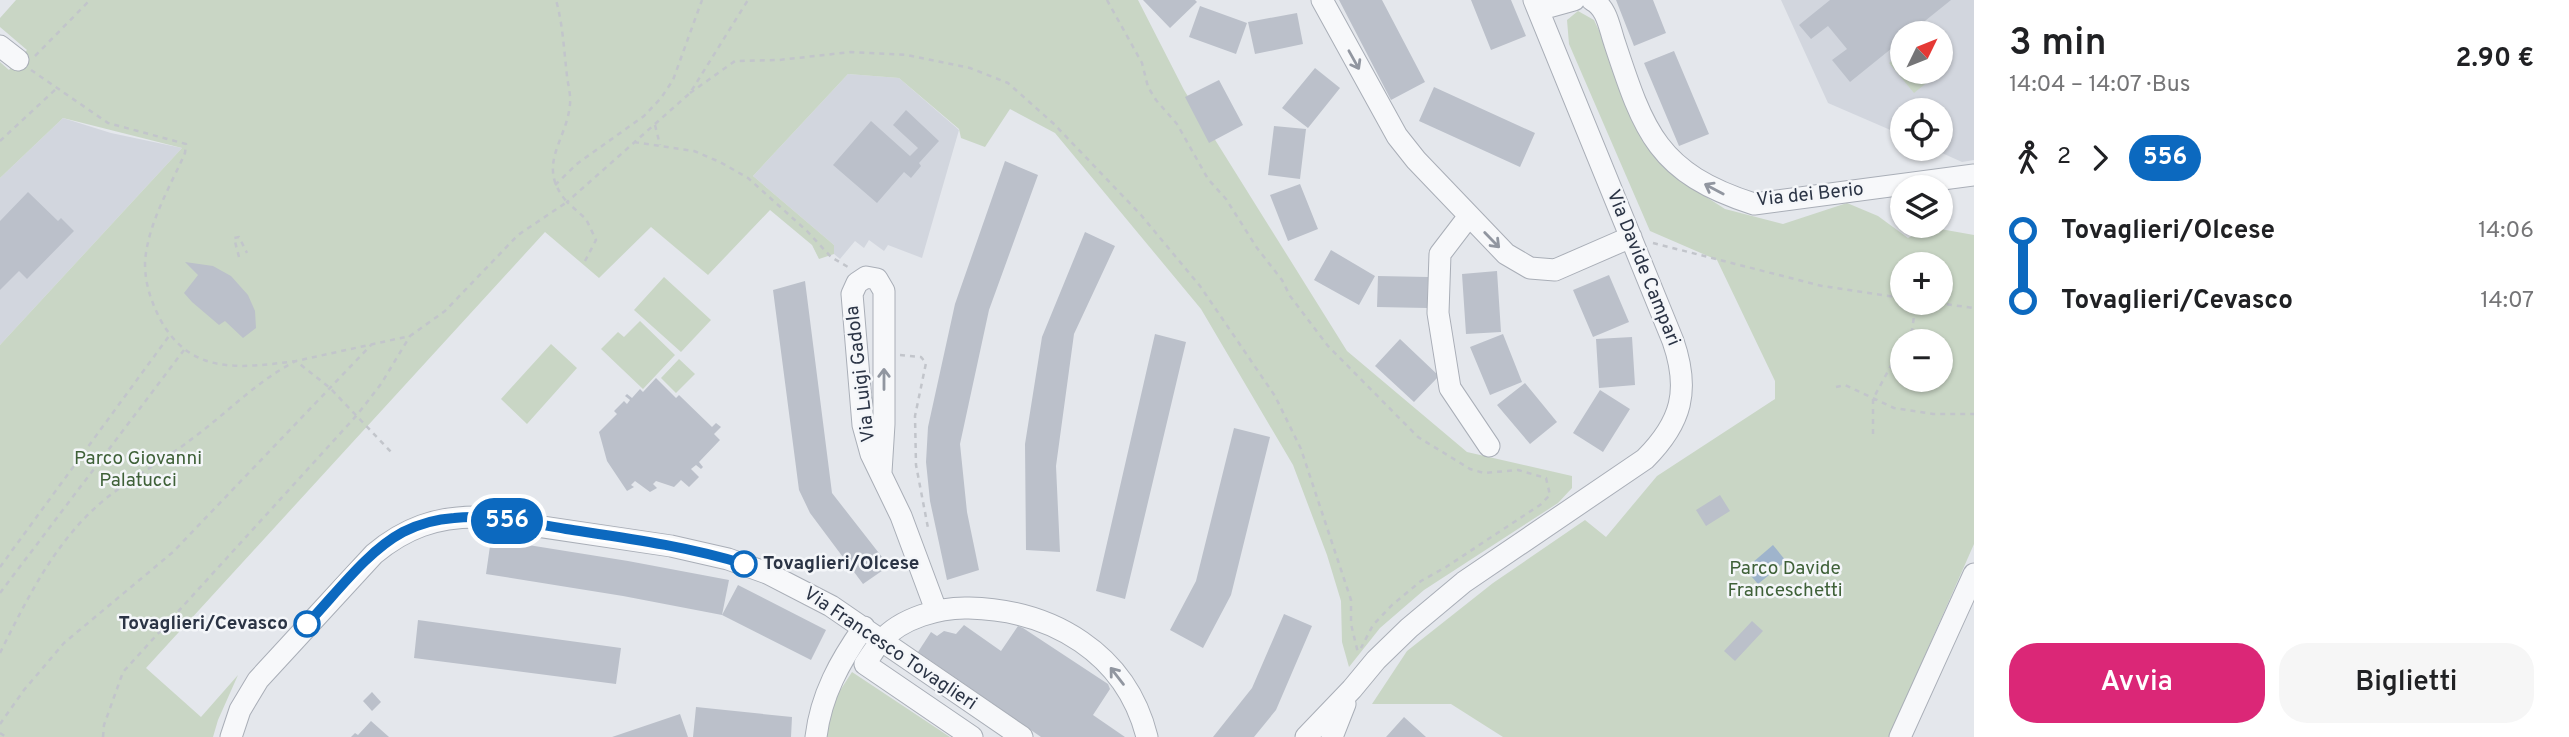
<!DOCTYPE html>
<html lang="it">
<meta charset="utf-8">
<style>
body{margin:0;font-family:Overpass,sans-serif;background:#f6f6f6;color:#202124;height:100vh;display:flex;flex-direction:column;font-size:26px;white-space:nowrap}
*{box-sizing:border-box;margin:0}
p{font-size:23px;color:#757577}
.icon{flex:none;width:38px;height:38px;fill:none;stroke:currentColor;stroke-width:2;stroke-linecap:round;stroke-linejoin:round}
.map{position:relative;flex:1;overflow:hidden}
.sheet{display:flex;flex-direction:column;background:#fff;width:595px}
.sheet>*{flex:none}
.badge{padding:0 14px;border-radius:23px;font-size:24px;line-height:46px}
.needle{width:46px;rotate:47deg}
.fabs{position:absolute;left:1890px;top:21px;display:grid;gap:14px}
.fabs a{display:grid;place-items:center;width:63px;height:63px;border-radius:50%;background:#fff;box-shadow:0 2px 5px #0004;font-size:35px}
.map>.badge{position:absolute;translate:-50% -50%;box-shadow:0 0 0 4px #fff}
.legs{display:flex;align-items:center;gap:10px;height:77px;padding:0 35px;font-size:23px}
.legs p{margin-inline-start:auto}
.head{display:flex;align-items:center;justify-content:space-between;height:119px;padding:0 35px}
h1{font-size:38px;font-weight:600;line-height:52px}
.primary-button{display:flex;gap:14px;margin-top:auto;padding:14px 35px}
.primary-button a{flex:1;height:80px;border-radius:28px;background:#db2777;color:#fff;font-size:28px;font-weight:600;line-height:80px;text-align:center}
.primary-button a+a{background:#f6f6f6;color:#202124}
ul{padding:0 35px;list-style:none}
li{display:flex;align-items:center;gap:24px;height:70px;font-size:26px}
li i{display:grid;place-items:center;width:10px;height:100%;margin:0 9px;background:currentColor}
li i::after{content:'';width:18px;height:18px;margin:-9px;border:5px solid;border-radius:50%;background:#fff}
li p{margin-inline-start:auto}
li:first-child i{background:linear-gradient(#0000 50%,currentColor 0)}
li:last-child i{background:linear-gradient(currentColor 50%,#0000 0)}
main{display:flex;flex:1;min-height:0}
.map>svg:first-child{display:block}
.built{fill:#d2d6de;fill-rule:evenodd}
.green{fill:#c9d6c5;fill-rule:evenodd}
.water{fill:#9fb4cc}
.building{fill:#bbc0ca}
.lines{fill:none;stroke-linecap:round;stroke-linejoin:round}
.minor-casing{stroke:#a9aeb7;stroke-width:23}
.path{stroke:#c2c5cb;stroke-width:2.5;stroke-dasharray:5 5;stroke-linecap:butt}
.minor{stroke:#f7f8fa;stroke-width:21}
.oneway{stroke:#9196a0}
.line-1-casing{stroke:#fff;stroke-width:16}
.line-1{stroke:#0c69bf;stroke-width:10}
.stop-1-dot{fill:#fff;stroke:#0c69bf;stroke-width:3.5}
.labels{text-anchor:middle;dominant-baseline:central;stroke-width:5;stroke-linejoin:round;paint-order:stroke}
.street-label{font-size:19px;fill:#2b3445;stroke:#f4f6f9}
.park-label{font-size:19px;fill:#3f6138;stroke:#f4f6f9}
.stop-label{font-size:19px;font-weight:bold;fill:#2b3445;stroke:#f4f6f9;text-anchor:start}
</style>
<main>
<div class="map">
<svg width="1974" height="737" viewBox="0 0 1974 737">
<rect width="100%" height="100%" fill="#e4e7ec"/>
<!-- built -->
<path class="built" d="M 1781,0 L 1974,0 L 1974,160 L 1962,162 L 1933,149 L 1941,149 L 1941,110 L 1902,110 L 1902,135 L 1828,103 ZM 1902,33 L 1941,33 L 1941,72 L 1902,72 Z
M 848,74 L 899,78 L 959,130 L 922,258 L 888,245 L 884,251 L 869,240 L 864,248 L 855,241 L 840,259 L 834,254 L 834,245 L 753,176 Z
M 63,118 L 111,133 L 182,148 L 0,345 L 0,178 Z"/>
<!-- green -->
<path class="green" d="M 16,0 L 1138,0 L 1184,90 L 1347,351 L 1467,452 L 1572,476 L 1572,488 L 1558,503 L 1424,590 L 1380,628 L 1349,667 L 1342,642 L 1341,601 L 1327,555 L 1293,465 L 1201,309 L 1055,133 L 1010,109 L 985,147 L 961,138 L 959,129 L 899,78 L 848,74 L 753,176 L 834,245 L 834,254 L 819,259 L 812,245 L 770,210 L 708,275 L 651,227 L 599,278 L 545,232 L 146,668 L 201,717 L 238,675 L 218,720 L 213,737 L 0,737 L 0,345 L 182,148 L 63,118 L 0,178 L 0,62 L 9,70 L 27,50 L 0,27 L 0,18 Z
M 1578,11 L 1594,20 L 1611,56 L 1683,182 L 1725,209 L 1783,224 L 1847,203 L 1878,216 L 1908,238 L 1929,227 L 1974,235 L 1974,544 L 1889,737 L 1503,737 L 1451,704 L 1372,704 L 1407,651 L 1493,583 L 1585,520 L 1606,537 L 1657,476 L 1775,399 L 1775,381 L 1717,260 L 1650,231 L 1569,44 L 1567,20 ZM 1902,264 L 1941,264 L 1941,303 L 1902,303 ZM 1902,341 L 1941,341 L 1941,380 L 1902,380 Z
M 1902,52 L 1902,72 L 1940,72 L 1914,93 L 1889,63 Z
M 664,277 L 711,320 L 681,352 L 634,310 Z
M 640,321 L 675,355 L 643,389 L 601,349 L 618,332 L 624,337 Z
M 551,344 L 577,368 L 527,424 L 501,399 Z
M 679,359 L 695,374 L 676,393 L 661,378 Z
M 852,672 L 950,737 L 826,737 L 832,703 Z"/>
<!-- water -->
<path class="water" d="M 1773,545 L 1786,561 L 1758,584 L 1745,569 Z"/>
<!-- building -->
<path class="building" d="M 1143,0 L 1195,0 L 1197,2 L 1170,28 Z
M 1339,0 L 1382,0 L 1425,82 L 1391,100 Z
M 1471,0 L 1511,0 L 1526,36 L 1491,50 Z
M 1616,0 L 1653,0 L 1666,33 L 1634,46 Z
M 1830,0 L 1951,0 L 1910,33 L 1902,33 L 1902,40 L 1850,82 L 1832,60 L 1847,49 L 1828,26 L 1811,39 L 1799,25 Z
M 1200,6 L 1247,23 L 1236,54 L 1189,37 Z
M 1297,13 L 1303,44 L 1255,54 L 1248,22 Z
M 1674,51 L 1709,134 L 1679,146 L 1644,63 Z
M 1315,68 L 1340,88 L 1308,128 L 1282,108 Z
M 1219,80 L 1243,125 L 1209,143 L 1185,97 Z
M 1434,87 L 1535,133 L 1520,167 L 1419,121 Z
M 906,110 L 939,141 L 919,163 L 921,166 L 911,178 L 904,172 L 877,203 L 833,165 L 871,121 L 910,156 L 918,148 L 893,125 Z
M 1274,126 L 1306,129 L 1300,179 L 1268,175 Z
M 1005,161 L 1038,175 L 989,310 L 960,444 L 967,512 L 979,570 L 947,580 L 930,501 L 926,462 L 928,427 L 955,304 Z
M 1300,184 L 1318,229 L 1288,241 L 1270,195 Z
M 28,192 L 58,221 L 61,218 L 74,231 L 27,279 L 19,271 L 0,290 L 0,221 Z
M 1085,232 L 1115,246 L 1074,334 L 1056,466 L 1060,552 L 1026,550 L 1025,444 L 1042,337 Z
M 1331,250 L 1375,276 L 1359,305 L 1314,280 Z
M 185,262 L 213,266 L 231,276 L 248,295 L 255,311 L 256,328 L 243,338 L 225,321 L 219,325 L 192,302 L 184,293 L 198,275 Z
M 1497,271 L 1501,332 L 1466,334 L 1462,274 Z
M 1609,275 L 1629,322 L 1593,337 L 1573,290 Z
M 1378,276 L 1428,277 L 1427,308 L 1377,307 Z
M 805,281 L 832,493 L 889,566 L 863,584 L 810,513 L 799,490 L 773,290 Z
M 1155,334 L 1186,342 L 1125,599 L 1096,591 Z
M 1503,334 L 1522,382 L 1490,395 L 1470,347 Z
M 1632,337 L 1635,385 L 1599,388 L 1596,339 Z
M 1400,339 L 1439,376 L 1414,402 L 1375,366 Z
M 656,378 L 676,398 L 679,395 L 712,427 L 716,423 L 721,427 L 714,434 L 720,440 L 699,462 L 703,467 L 701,469 L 696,465 L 691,469 L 699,477 L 689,487 L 681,480 L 674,487 L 656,481 L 653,484 L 657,488 L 650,492 L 635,481 L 631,485 L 634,487 L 627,491 L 607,461 L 599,432 L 617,414 L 614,411 L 624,401 L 627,404 L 630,400 L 625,396 L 627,394 L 632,398 L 640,389 L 643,392 Z
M 1525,383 L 1557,422 L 1530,444 L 1497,405 Z
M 1600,390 L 1630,409 L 1603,452 L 1573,433 Z
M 1234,428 L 1270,437 L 1231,595 L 1203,648 L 1170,630 L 1196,581 Z
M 1720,495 L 1730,511 L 1706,526 L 1696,510 Z
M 491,539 L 628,561 L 729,580 L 722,615 L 623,596 L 486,574 Z
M 738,585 L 826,630 L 811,660 L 722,615 Z
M 1284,614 L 1312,626 L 1276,710 L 1254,737 L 1213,737 L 1252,688 Z
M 418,620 L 621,648 L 616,684 L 414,658 Z
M 1752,621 L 1763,631 L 1735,661 L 1724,651 Z
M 964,625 L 1001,651 L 1018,626 L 1023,628 L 1108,684 L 1110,689 L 1093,715 L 1125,737 L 1041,737 L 918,652 L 931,632 L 937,636 L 944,631 L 956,634 Z
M 372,692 L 381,702 L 372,711 L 363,701 Z
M 696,707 L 792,717 L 791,737 L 693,737 Z
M 680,714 L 688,737 L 612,737 Z
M 1404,717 L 1426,737 L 1386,737 Z
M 371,721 L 389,737 L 351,737 L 355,733 L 358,735 Z"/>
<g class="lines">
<defs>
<path id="minor" d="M 1322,0 L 1397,136 L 1416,160 L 1506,254 L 1530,268 L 1555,270 L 1631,237
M 1592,0 C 1607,8 1609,26 1614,41 C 1644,132 1657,173 1754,204 L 1974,175
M 1538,10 L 1574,0
M 0,46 L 18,60
M 1469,216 L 1440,254 L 1438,313 L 1450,388 L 1489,446
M 881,472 L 884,424 L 884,291 L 877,279 L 866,277 L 857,283 L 852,294 L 863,425 L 871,454 L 901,516 L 936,610
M 231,737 L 240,710 L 258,680 L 374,554 C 405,528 436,517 476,517 L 671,546 L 728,559 L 767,573 L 831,606 L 1022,737
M 816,737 C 821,695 840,661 864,627
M 972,737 L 865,664 C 870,657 875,648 881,641 C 901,618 940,607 969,608 C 1052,610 1126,653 1147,737
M 1306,737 L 1352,689 L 1376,660 L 1409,628 L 1464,582 L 1645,459 C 1682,422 1690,390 1673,341 L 1534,0
M 1332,737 L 1345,704
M 1900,737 L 1974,574"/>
</defs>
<!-- minor casing -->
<use href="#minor" class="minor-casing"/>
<!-- path -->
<path class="path" d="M 1107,0 L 1142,63 L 1148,87 L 1156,100 L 1177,124 L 1208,179 L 1226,199 L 1257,248 L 1282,280 L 1290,296 L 1328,346 L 1418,437 L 1470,469 L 1484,473 L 1518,470 L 1546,478 L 1550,495 L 1540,505 L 1446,567 L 1421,581 L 1392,605 L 1373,625 L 1361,648
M 35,56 L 90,0
M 31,70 L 108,123 L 186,144 L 185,153 C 170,187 147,225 145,263 C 145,284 151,301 160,319 C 191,376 241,368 296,361 L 330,388 L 392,453
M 690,93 L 735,61 L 779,60 L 851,52 L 907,55 L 970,68 L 1008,83 L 1054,124 L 1141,215 L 1200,286 L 1275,396 L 1301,449 L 1351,600 L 1351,624 L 1358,653
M 655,125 L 660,145
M 0,141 L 57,88
M 634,142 L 694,151 L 720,162 L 748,178 L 807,231 L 831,257 L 848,267
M 555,185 L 578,163 L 644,116 L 661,98 L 673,80 L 702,0
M 1653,243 L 1822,286 L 1902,298
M 239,257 L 234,238 L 239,237 L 247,253
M 585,261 L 596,240 L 586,219 L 567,202 L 690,93 L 748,0
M 1941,265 L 1942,264
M 1937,303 L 1974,308
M 1905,341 L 1912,330 L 1916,303
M 900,355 L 921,357 L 926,363 L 915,416 L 916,465 L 928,528
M 1836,387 L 1845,385 L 1894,408 L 1933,414 L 1974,414
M 1873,434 L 1873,399 L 1902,345
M 0,567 L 169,336
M 0,593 L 184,350
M 0,653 C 29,595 57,537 109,496 C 136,475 166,459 193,438 C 227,413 258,380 296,361 L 410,336 L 445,311 L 518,235 L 567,202 C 535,165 567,141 570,104 C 571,95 568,85 567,76 C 564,51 563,25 556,0
M 0,724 L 24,690 L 64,643 L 173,552 L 372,344
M 0,733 L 6,737
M 103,737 L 104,725 L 123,672 L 357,415 L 381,384 L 410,336"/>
<!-- minor -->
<use href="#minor" class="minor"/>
</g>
<!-- one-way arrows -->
<defs><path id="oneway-shaft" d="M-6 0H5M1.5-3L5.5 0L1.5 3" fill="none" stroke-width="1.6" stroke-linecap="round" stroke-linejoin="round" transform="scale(1.75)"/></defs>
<g class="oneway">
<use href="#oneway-shaft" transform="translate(1354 60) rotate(61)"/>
<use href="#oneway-shaft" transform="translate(1714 189) rotate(-152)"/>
<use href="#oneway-shaft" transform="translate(1492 240) rotate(46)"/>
<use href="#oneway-shaft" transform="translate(884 379) rotate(-90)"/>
<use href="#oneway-shaft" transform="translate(1117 676) rotate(-128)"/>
</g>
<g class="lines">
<defs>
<path id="line-1" d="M 307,624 C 335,595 367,551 403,532 C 419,524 437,519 454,518 C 491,514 530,523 566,529 C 625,538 686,546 744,564"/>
</defs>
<!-- line-1 casing -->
<use href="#line-1" class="line-1-casing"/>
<!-- line-1 -->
<use href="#line-1" class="line-1"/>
</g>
<!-- markers -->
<g class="stop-1-dot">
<circle cx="744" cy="564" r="12"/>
<circle cx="307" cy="624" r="12"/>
</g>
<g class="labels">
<!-- street labels -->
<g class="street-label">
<text transform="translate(1810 195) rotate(-6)">Via dei Berio</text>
<text transform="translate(1643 268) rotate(68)">Via Davide Campari</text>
<text transform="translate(861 374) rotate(-97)">Via Luigi Gadola</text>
<text transform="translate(890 649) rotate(34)">Via Francesco Tovaglieri</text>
</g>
<!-- park labels -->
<g class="park-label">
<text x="138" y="459">Parco Giovanni<tspan x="138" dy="22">Palatucci</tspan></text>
<text x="1785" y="569">Parco Davide<tspan x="1785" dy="22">Franceschetti</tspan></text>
</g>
<!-- stop labels -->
<g class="stop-label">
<text x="763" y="564">Tovaglieri/Olcese</text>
<text x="288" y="624" text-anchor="end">Tovaglieri/Cevasco</text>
</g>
</g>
</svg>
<div class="fabs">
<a><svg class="needle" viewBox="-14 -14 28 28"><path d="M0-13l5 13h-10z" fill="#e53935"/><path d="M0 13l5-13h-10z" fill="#757577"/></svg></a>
<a><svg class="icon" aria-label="locate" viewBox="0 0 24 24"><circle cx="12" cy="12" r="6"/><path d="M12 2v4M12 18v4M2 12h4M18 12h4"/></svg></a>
<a><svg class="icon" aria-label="layers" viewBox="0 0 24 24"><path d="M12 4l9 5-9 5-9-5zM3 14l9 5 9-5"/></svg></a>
<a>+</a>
<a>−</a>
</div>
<b class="badge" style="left:507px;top:521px;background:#0c69bf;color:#fff">556</b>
</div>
<section class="sheet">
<div class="head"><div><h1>3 min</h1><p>14:04 – 14:07 · Bus</p></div><b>2.90 €</b></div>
<div class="legs"><svg class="icon" aria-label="walk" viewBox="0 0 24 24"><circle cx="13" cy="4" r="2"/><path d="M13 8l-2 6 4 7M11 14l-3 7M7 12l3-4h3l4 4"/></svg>2<svg class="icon" aria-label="forward" viewBox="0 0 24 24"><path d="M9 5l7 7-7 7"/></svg><b class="badge" style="background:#0c69bf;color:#fff">556</b></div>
<ul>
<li><i style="color:#0c69bf"></i><b>Tovaglieri/Olcese</b><p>14:06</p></li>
<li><i style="color:#0c69bf"></i><b>Tovaglieri/Cevasco</b><p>14:07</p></li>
</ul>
<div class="primary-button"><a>Avvia</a><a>Biglietti</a></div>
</section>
</main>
